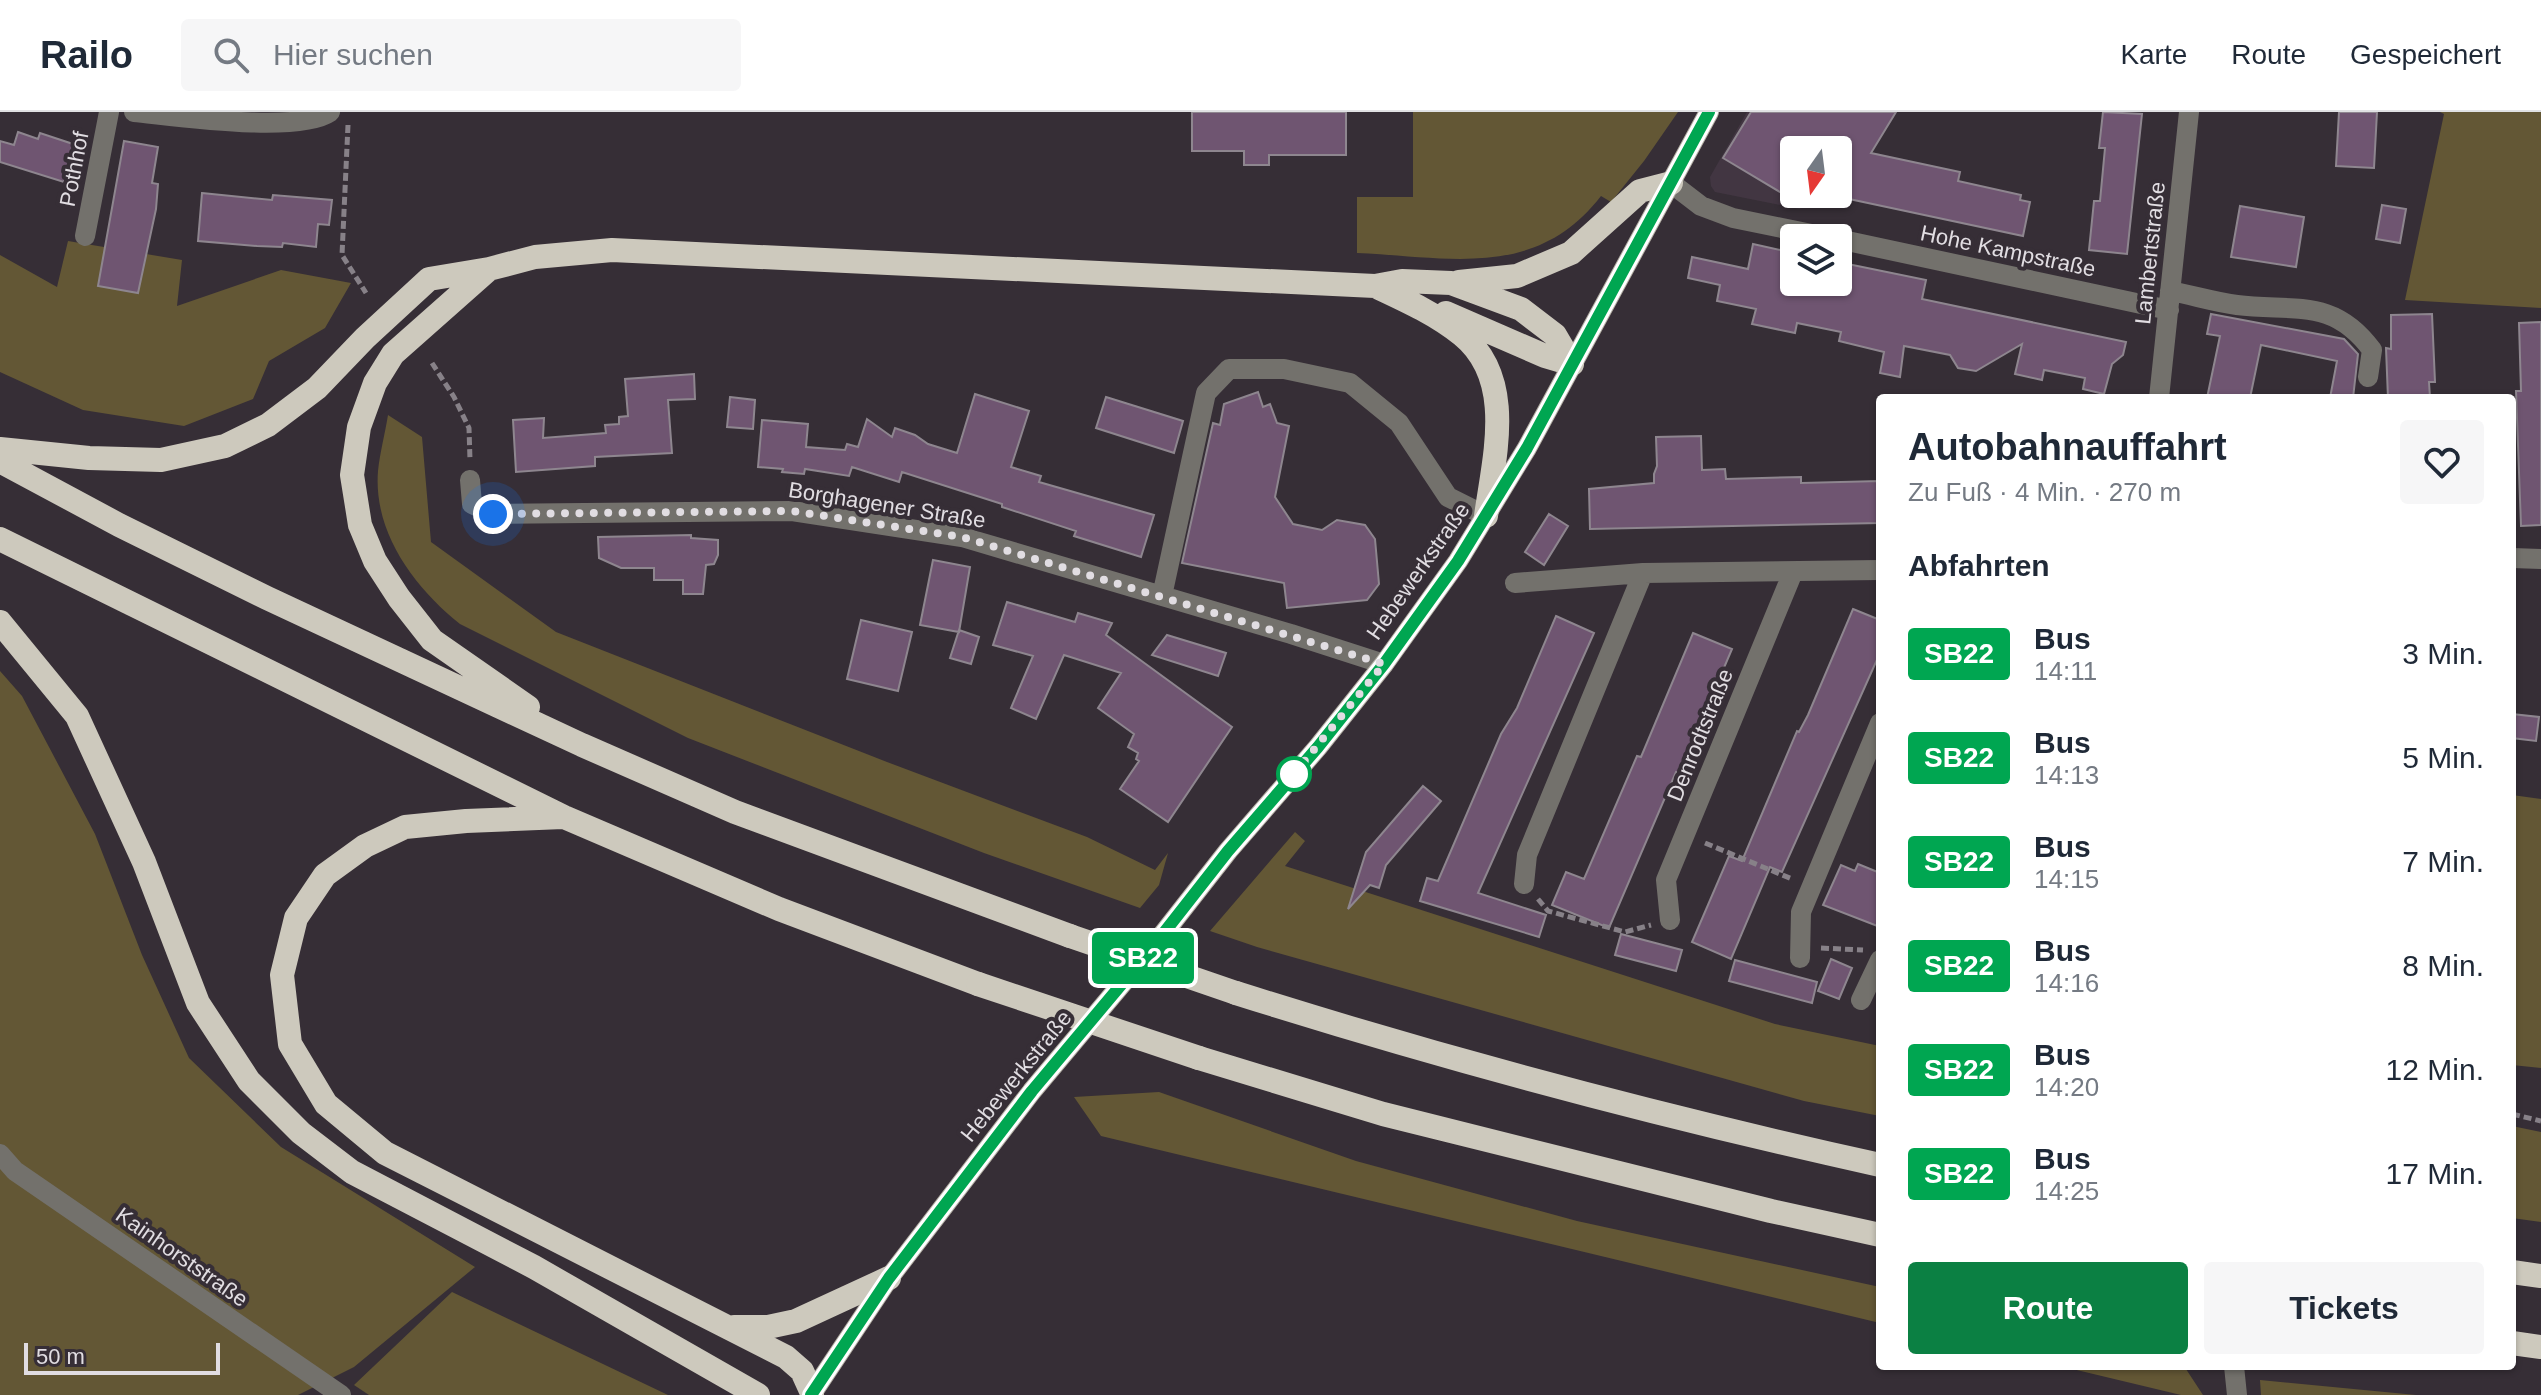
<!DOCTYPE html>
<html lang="de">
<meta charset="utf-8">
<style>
body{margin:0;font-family:Arial,sans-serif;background:#f6f6f7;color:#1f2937;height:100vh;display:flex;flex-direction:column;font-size:30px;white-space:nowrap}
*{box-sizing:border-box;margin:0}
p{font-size:26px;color:#747a83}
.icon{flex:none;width:44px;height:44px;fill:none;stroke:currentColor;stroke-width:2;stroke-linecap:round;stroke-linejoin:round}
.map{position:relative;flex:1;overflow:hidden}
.details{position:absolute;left:1876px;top:282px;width:640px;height:976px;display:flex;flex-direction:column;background:#fff;border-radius:8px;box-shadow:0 2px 6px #0004}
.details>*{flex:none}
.badge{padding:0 16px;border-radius:6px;font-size:28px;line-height:52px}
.needle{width:52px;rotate:194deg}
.tools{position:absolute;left:1780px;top:24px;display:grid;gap:16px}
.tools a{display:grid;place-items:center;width:72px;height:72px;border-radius:8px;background:#fff;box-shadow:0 2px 6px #0004;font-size:40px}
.scale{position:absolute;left:24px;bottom:20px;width:196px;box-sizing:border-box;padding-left:8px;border:4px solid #e1dde2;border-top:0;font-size:22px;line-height:28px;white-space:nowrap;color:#e1dde2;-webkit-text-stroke:6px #362e36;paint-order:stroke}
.you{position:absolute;width:40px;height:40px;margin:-20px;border:6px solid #fff;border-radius:50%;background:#1a73e8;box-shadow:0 0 0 12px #1a73e833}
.map>.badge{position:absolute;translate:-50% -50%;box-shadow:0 0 0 4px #fff}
h2{padding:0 32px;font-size:30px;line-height:72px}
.round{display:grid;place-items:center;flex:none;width:84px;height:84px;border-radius:8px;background:#f6f6f7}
.head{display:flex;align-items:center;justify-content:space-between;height:136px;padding:0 32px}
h1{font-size:38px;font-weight:800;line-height:60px}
.primary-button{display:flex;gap:16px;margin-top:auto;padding:16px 32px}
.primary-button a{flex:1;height:92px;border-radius:8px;background:#0b8043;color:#fff;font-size:32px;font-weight:800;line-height:92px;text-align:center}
.primary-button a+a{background:#f6f6f7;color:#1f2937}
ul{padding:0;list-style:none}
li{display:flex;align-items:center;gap:24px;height:104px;padding:0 32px}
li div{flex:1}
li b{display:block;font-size:30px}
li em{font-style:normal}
li .badge{min-width:88px;font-weight:700;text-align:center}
header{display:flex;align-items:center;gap:48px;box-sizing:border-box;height:112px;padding:0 40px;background:#fff;border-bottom:2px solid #e0e1e3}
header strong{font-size:38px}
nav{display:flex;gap:44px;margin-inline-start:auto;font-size:28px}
.search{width:560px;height:72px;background:#f6f6f7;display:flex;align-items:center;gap:20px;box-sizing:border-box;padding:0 28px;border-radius:8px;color:#747a83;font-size:30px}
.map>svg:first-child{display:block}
.built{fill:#423642}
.green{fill:#635735}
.building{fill:#6f5571;stroke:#8e868f;stroke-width:2}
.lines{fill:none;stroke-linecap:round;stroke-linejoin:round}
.path{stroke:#878188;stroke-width:5;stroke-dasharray:8 4;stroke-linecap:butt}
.minor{stroke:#73716c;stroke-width:20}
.major{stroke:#b4b0a6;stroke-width:20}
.highway{stroke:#cdc9bd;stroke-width:24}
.highway-bridge{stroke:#cdc9bd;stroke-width:24}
.line-casing{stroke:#fff;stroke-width:18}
.line{stroke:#00a651;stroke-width:12}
.walk{stroke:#e1dde2;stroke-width:8;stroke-dasharray:0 14.4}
.stop-dot{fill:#fff;stroke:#00a651;stroke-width:4}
.labels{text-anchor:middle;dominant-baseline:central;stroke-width:8;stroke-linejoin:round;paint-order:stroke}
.street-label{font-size:22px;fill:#e1dde2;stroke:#362e36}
</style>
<header>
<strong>Railo</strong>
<div class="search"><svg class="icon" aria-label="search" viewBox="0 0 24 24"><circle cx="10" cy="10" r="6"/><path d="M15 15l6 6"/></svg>Hier suchen</div>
<nav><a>Karte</a><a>Route</a><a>Gespeichert</a></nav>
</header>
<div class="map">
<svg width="2541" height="1283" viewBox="0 0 2541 1283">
<rect width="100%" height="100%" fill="#362e36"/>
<!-- built -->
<path class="built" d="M 1747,0 L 1896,0 L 1884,19 L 1873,16 L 1794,38 L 1794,82 L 1808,82 L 1800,97 L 1715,80 L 1711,74 L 1710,65 Z"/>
<!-- green -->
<path class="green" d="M 1413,0 L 1678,0 L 1644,49 L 1611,90 L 1601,84 C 1536,168 1450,145 1357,141 L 1357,85 L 1413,85 Z
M 2440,0 L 2541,0 L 2541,196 L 2405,188 L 2444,2 Z
M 68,129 L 182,148 L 177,194 L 281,158 L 351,171 L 325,216 L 269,249 L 253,287 L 184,314 L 83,298 L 0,260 L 0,143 L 57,175 Z
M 388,303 L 422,325 L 431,430 L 556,520 L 887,650 L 1087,725 L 1155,758 L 1168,741 L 1159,773 L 1140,796 L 984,741 L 688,626 L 460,512 C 415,476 373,421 378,359 C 380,340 385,322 388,303 Z
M 0,559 L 22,584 L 95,722 L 142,843 L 189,946 L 281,1035 L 475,1155 L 354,1255 L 298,1283 L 0,1283 Z
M 2512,683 L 2541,687 L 2541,956 L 2512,953 Z
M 1295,720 L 1305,729 L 1285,754 L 1775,912 L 1880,934 L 1880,1004 L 1804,989 L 1257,835 L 1210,819 Z
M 1159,980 L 1356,1049 L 1577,1109 L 1880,1175 L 1880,1211 L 1101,1024 L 1074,985 Z
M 2512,1014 L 2541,1020 L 2541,1110 L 2512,1106 Z
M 452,1180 L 668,1283 L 369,1283 L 354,1273 Z
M 2060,1254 L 2184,1254 L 2203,1283 L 2181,1283 Z
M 2260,1268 L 2416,1283 L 2261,1283 Z"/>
<!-- building -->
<path class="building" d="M 1192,0 L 1346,0 L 1346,43 L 1269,43 L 1269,53 L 1244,53 L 1244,39 L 1192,39 Z
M 1751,0 L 1896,0 L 1871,41 L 1960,60 L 1958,69 L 2021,83 L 2020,88 L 2030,90 L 2023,124 L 1835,84 L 1838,82 L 1844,38 L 1794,38 L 1794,68 L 1785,83 L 1723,46 Z
M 2103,0 L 2142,2 L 2127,142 L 2089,138 L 2094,89 L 2100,89 L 2105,36 L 2099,36 Z
M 2339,0 L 2377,0 L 2374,56 L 2336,54 Z
M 18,20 L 38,27 L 40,21 L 76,33 L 64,70 L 0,50 L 0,29 L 14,33 Z
M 124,29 L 158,35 L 152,71 L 158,72 L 156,97 L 138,181 L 98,174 Z
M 202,81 L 272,88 L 273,83 L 332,88 L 329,113 L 318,112 L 316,135 L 283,131 L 282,135 L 257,134 L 198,129 Z
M 2382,93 L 2406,97 L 2400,131 L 2376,127 Z
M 2240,94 L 2304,105 L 2296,155 L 2231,145 Z
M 1753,132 L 1794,141 L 1794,170 L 1838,170 L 1838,150 L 1926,168 L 1922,187 L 2126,230 L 2123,243 L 2112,252 L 2104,282 L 2083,277 L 2085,266 L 2044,258 L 2042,268 L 2015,262 L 2022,232 L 1976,259 L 1958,256 L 1950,243 L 1904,234 L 1900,265 L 1880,261 L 1884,240 L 1839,229 L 1841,220 L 1797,211 L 1795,221 L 1752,212 L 1756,197 L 1717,189 L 1720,173 L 1688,166 L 1692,145 L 1748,157 Z
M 2211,202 L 2344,227 L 2358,242 L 2353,286 L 2330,286 L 2337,249 L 2261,233 L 2250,286 L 2207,286 L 2220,224 L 2207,222 Z
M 2432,202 L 2435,270 L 2429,270 L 2430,286 L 2388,286 L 2386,236 L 2391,237 L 2391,203 Z
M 2541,210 L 2541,413 L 2521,414 L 2516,279 L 2521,279 L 2519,211 Z
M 694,262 L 695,287 L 668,288 L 672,341 L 595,345 L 595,354 L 516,360 L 513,308 L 544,306 L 543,326 L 606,321 L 605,313 L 619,312 L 619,305 L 628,304 L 625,267 Z
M 1258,280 L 1263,295 L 1270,292 L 1277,311 L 1289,314 L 1275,385 L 1293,412 L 1322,418 L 1337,408 L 1365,413 L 1375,427 L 1379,472 L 1367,488 L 1287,496 L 1284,471 L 1182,451 L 1213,311 L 1220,313 L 1224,292 Z
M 975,282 L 1029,299 L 1011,355 L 1041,364 L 1039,370 L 1154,403 L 1141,445 L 1074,424 L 1076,419 L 1002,395 L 1002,392 L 902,360 L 899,370 L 852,355 L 849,364 L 805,357 L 804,362 L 782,360 L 783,357 L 758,355 L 762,308 L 808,312 L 806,335 L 845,338 L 847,332 L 858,335 L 867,307 L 892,325 L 895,316 L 915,323 L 928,332 L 957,341 Z
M 730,285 L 755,288 L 753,317 L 727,315 Z
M 1106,285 L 1183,309 L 1174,341 L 1096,316 Z
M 1701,324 L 1702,358 L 1725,357 L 1726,367 L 1801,365 L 1801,371 L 1880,369 L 1880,411 L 1590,417 L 1589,377 L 1654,371 L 1654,362 L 1657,354 L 1656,325 Z
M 1549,402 L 1568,414 L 1544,453 L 1525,440 Z
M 691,423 L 691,426 L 718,428 L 718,443 L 714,452 L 706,453 L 703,482 L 683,482 L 683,468 L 654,468 L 654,456 L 621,456 L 599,446 L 598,425 Z
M 933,448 L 970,455 L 959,520 L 920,513 Z
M 1007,490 L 1075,510 L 1078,501 L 1112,511 L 1106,523 L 1232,615 L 1168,710 L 1120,677 L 1139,649 L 1136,647 L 1138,641 L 1128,635 L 1134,622 L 1098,596 L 1121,561 L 1064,543 L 1036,607 L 1011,596 L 1033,544 L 993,533 Z
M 1853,497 L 1880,508 L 1880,541 L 1782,760 L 1770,755 L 1731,847 L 1692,830 L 1729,744 L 1742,749 L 1797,619 L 1799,620 L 1808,603 Z
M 1556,504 L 1594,521 L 1478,781 L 1546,803 L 1539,825 L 1420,789 L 1427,766 L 1438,769 L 1501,622 L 1517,596 Z
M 861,508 L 912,520 L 898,579 L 847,567 Z
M 959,518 L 979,525 L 971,552 L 950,546 Z
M 1693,521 L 1732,537 L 1679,661 L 1676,660 L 1609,816 L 1552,793 L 1566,760 L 1584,767 L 1637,644 L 1641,645 Z
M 1167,523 L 1226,541 L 1218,564 L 1152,543 Z
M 2512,602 L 2539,605 L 2536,629 L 2512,626 Z
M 1423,674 L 1441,689 L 1386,753 L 1379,776 L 1370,773 L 1348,797 L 1366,740 Z
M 1858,752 L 1880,761 L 1880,815 L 1823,793 L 1841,753 L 1855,759 Z
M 1621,822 L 1682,838 L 1676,859 L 1615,843 Z
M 1831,847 L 1852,856 L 1839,887 L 1818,879 Z
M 1735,848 L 1817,870 L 1812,891 L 1729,869 Z"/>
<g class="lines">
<!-- path -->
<path class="path" d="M 348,13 L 342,143 L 366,181
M 432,251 L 454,285 L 469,316 L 470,348
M 1705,731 L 1792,767
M 1538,787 L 1548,799 L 1625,820 L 1651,813
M 1821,836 L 1863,838
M 2512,1002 L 2541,1009"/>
<!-- minor -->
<path class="minor" d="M 134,0 C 175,4 298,22 330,0
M 1671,71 L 1701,94 L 1733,106 L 1831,126
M 85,124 L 109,0
M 1838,127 L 2169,198
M 2170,179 C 2192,183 2215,190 2237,193 C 2294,200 2333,185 2372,238 L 2368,265
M 2159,286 L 2189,0
M 470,368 L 472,392 L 493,402 L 792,399 L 962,425 L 1291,522 L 1384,552
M 2512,446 L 2541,447
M 1515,471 L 1643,461 L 1880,458
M 1162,484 L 1206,281 L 1229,257 L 1284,257 L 1350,271 L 1399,311 L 1448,385 L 1486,404
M 1524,772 L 1527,743 L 1643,461
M 1670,808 L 1666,768 L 1793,460
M 1800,846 L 1801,800 L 1880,611
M 1861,888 L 1880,848
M 0,1042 L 15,1059 L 341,1283
M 2234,1254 L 2237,1283"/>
<!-- major -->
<path class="major" d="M 811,1283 L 889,1166 L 1032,979 L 1152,836 L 1228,739 L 1318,635 L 1384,552 L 1458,449 L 1527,336 L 1709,0"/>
<!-- highway -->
<path class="highway" d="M 489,157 L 393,242 L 375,271 L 359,315 L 352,363 L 360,413 L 375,449 L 399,486 L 432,528 L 528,595
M 1459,170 L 1517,164 L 1571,141 L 1640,79 L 1671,71
M 1375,174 C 1405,188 1436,202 1462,223 C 1516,267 1494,345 1486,404
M 1446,201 L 1545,244 L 1572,252
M 0,337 L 89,346 L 161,348 L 225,334 L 268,313 L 317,276 L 365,226 L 429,167 L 489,157 L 535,145 L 612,138 L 1375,174 L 1402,169 L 1451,171 L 1521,197 L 1555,223 L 1572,252
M 0,349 L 119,413 L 267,486 L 582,633 L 735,700 L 1070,824
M 0,427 L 564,705 L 779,797 L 978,872
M 0,510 L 77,604 L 144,750 L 198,891 L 249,969 L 301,1021 L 352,1060 L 534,1155 L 758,1283
M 563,705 L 466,709 L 405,715 L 365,734 L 325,763 L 296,806 L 282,863 L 290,932 L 326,992 L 385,1041 L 786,1245 L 802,1259 L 812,1281
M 1236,881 C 1448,948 1663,1005 1880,1053
M 1199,946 L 1383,1002 L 1771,1099 L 1880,1123
M 2512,1160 L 2541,1164
M 734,1215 L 768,1215 L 796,1209 L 889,1166
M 2512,1231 L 2541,1235"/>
<!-- highway-bridge -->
<path class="highway-bridge" d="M 1070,824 L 1236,881
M 978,872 L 1199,946"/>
</g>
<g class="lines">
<defs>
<path id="line" d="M 811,1283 L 889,1166 L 1032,979 L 1152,836 L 1228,739 L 1318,635 L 1384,552 L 1458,449 L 1527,336 L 1709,0"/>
</defs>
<!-- line casing -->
<use href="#line" class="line-casing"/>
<!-- line -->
<use href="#line" class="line"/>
<!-- walk -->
<path class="walk" d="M 493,402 L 792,399 L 962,425 L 1384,552 L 1294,662"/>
</g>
<!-- markers -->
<circle class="stop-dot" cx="1294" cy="662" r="16"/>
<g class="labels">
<!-- street labels -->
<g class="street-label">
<text transform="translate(74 57) rotate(-79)">Pothhof</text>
<text transform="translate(2008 139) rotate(12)">Hohe Kampstraße</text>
<text transform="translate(2150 141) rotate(-84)">Lambertstraße</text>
<text transform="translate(887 393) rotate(9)">Borghagener Straße</text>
<text transform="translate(1418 459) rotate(-55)">Hebewerkstraße</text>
<text transform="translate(1700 623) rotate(-68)">Denrodtstraße</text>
<text transform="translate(1016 964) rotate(-51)">Hebewerkstraße</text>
<text transform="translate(182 1145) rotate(35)">Kainhorststraße</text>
</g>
</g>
</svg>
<div class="tools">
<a><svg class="needle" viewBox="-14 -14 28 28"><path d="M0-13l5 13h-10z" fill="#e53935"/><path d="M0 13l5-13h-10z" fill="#747a83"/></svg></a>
<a><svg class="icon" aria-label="layers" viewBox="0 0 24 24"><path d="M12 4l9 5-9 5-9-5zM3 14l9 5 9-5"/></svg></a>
</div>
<div class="scale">50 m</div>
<div class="you" style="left:493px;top:402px"></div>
<b class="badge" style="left:1143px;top:846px;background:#00a651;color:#fff">SB22</b>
<section class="details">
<div class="head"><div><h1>Autobahnauffahrt</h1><p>Zu Fuß · 4 Min. · 270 m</p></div><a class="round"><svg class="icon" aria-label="heart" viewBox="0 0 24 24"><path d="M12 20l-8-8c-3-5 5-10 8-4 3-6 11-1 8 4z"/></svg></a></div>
<h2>Abfahrten</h2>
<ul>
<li><span class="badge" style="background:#00a651;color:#fff">SB22</span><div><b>Bus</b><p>14:11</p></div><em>3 Min.</em></li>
<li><span class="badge" style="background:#00a651;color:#fff">SB22</span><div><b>Bus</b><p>14:13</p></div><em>5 Min.</em></li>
<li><span class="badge" style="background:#00a651;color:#fff">SB22</span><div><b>Bus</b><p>14:15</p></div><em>7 Min.</em></li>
<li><span class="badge" style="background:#00a651;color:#fff">SB22</span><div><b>Bus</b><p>14:16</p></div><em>8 Min.</em></li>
<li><span class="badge" style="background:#00a651;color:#fff">SB22</span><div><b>Bus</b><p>14:20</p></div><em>12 Min.</em></li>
<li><span class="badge" style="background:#00a651;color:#fff">SB22</span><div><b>Bus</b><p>14:25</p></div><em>17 Min.</em></li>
</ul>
<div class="primary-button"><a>Route</a><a>Tickets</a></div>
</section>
</div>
